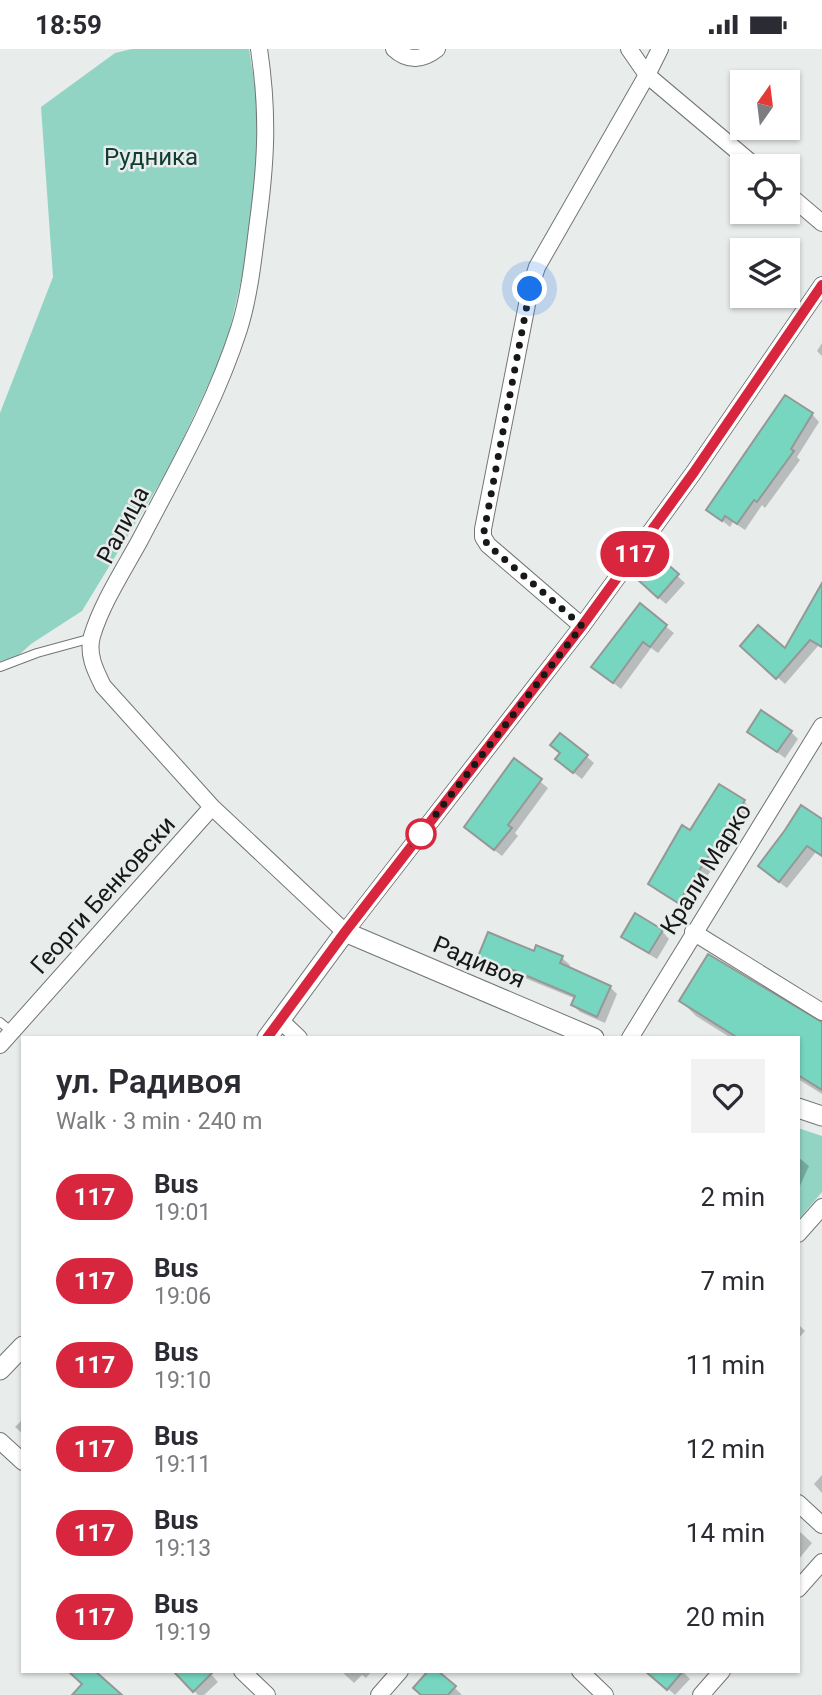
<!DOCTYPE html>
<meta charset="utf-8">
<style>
body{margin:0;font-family:Roboto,sans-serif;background:#f2f2f3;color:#2b2b33;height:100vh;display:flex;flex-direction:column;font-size:26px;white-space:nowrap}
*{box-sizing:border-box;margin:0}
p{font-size:23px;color:#7c7c81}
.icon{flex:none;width:38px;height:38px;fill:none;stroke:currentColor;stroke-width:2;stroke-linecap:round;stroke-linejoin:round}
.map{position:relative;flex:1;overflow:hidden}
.drawer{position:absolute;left:21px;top:987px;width:779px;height:637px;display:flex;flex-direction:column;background:#fff;border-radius:0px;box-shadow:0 2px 5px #0004}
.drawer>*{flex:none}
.badge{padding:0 14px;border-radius:23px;font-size:24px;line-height:46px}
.needle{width:46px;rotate:14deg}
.controls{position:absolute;left:730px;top:21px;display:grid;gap:14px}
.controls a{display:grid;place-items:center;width:70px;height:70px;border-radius:0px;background:#fff;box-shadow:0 2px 5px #0004;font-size:35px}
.you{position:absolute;width:35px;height:35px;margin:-18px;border:5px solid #fff;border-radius:50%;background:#1a73e8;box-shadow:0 0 0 10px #1a73e833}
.map>.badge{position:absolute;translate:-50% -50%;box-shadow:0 0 0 4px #fff}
.round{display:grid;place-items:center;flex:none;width:74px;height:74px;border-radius:0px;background:#f2f2f3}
.overview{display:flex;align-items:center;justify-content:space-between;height:119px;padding:0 35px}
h1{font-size:33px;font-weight:600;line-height:52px}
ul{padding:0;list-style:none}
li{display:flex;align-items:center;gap:21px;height:84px;padding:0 35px}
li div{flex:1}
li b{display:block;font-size:26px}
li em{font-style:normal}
li .badge{min-width:77px;font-weight:700;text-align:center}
.status{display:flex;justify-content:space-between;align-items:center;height:49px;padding:0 35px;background:#fff;direction:ltr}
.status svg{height:19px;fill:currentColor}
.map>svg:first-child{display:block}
.green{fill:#92d4c4}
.shadow{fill:#0003}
.building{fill:#76d6c0;stroke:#949897;stroke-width:2}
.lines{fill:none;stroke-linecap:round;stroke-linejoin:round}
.service-casing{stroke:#727675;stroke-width:10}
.minor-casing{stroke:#727675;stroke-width:18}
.tertiary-casing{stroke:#727675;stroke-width:21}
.service{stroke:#fff;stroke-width:8}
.minor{stroke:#fff;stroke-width:16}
.tertiary{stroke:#fff;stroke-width:19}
.line-casing{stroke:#fff;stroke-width:16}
.line{stroke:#d7263d;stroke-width:10}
.walk{stroke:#171818;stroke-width:7;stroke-dasharray:0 12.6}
.stop-dot{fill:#fff;stroke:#d7263d;stroke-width:3.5}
.labels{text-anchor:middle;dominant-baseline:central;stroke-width:5;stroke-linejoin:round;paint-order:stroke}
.park-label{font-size:24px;fill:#0f3c33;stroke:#e8eceb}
.street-label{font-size:24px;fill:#171818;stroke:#e8eceb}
</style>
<div class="status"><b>18:59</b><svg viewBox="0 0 49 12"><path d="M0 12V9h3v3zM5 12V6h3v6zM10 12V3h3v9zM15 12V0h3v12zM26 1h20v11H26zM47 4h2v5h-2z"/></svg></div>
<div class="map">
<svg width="822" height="1646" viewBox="0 0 822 1646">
<rect width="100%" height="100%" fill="#e8eceb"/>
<!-- green -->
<path class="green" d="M 132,0 L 249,0 L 261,73 L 248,201 L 226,297 L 171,416 L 82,562 L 31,595 L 0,623 L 0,364 L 53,228 L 41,58 L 115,4 Z
M 798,1079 L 822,1087 L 822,1143 L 798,1171 Z"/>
<!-- shadow -->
<path class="shadow" d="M 822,294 L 822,307 L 817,302 Z
M 812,365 L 819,373 L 797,408 L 800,411 L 765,459 L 762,456 L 745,481 L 733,473 L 730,478 L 709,461 Z
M 659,510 L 685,534 L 666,555 L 647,539 Z
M 822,553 L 822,599 L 818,597 L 785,635 L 750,604 L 786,602 Z
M 640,557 L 674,584 L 658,604 L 651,599 L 621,640 L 593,618 Z
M 749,683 L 791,683 L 798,690 L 785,709 Z
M 586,707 L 594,714 L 582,730 L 565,717 Z
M 515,712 L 548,739 L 515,784 L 518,787 L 502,807 L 474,785 Z
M 744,752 L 751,760 L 686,860 L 657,842 L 650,834 L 690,784 Z
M 822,772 L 822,807 L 816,803 L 787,839 L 767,824 Z
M 662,882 L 669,890 L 657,910 L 631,895 L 623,887 Z
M 537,898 L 562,909 L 570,916 L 568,920 L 610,938 L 617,945 L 605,974 L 580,963 L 573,956 L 576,950 L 515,925 L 514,928 L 487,917 L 479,909 L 535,905 Z
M 681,952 L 822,975 L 822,1045 L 798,1030 L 798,989 L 731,989 L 696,967 Z
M 798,1108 L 809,1117 L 798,1141 Z
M 798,1275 L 805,1282 L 798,1290 Z
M 23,1370 L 23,1385 L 15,1378 Z
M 822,1426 L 822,1444 L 814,1435 Z
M 798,1481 L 812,1494 L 798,1511 Z
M 175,1622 L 208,1622 L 218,1633 L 204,1646 L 198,1646 Z
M 341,1622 L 372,1622 L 366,1629 L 362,1626 L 354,1634 Z
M 648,1622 L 682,1622 L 690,1630 L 675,1646 Z
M 455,1639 L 462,1646 L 423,1646 Z"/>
<!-- building -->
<path class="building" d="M 785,346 L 813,364 L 791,400 L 794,402 L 757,453 L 754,451 L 737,475 L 725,467 L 722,472 L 706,461 Z
M 659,508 L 679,525 L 658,549 L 638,531 Z
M 822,534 L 822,598 L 810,591 L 776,630 L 740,597 L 758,576 L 785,599 Z
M 640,554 L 667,576 L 650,598 L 643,593 L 613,634 L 591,618 Z
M 761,661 L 792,682 L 777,703 L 747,683 Z
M 560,684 L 588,706 L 573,724 L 555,710 L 560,704 L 550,696 Z
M 514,709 L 542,730 L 508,776 L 512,779 L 494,801 L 464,778 Z
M 719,735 L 745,751 L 678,854 L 648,835 L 682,776 L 690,781 Z
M 801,756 L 822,770 L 822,807 L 807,797 L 779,833 L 758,817 L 785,781 Z
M 635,864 L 663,881 L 649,904 L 621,888 Z
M 488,883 L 534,902 L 536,896 L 563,907 L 560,914 L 611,937 L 597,968 L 571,956 L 575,947 L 508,919 L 506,922 L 477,910 Z
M 708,905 L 822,973 L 822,1041 L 798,1026 L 798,989 L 738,989 L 679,952 Z
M 68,1622 L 95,1622 L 122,1646 L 72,1646 L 82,1635 Z
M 173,1622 L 214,1622 L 193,1643 Z
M 428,1622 L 438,1622 L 456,1637 L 448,1646 L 421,1646 L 413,1639 Z
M 645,1622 L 683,1622 L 667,1641 Z"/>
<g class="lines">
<defs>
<path id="service" d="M 0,618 L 37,604 L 92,589
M 0,973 L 12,983"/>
<path id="minor" d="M 259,0 C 269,66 266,115 257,180 C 253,213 249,248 239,280 C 215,355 176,422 140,491 C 123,522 102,554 92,587 C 87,605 95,621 103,637 L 212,758 L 345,883 L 582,577 L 694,423 L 822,236
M 394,0 C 408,13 423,11 437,0
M 629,0 L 647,26 L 755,117
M 788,145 L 822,174
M 582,577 L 488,496 L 483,488 L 483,480 L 530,240 L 537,218 L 647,26 L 660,0
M 693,883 L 822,963
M 280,971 L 299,989
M 630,989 L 822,677
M 0,996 L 212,758
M 798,1185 L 822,1158
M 0,1392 L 23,1413
M 798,1454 L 822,1476
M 798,1540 L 822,1513
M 242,1622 L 267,1646
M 580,1622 L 605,1646
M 379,1646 L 400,1622
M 701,1646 L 722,1622"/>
<path id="tertiary" d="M 267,989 L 345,883 L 594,989
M 798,1059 L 822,1067
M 0,1321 L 23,1297"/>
</defs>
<!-- service casing -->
<use href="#service" class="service-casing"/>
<!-- minor casing -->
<use href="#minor" class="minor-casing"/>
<!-- tertiary casing -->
<use href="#tertiary" class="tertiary-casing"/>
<!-- service -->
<use href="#service" class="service"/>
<!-- minor -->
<use href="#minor" class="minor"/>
<!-- tertiary -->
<use href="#tertiary" class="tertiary"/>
</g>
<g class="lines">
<defs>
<path id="line" d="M 267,989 L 345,883 L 582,577 L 694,423 L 822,236"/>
</defs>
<!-- line casing -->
<use href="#line" class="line-casing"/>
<!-- line -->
<use href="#line" class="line"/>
<!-- walk -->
<path class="walk" d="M 421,785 L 413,795 L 582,577 L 488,496 L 483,488 L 530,240"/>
</g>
<!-- markers -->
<circle class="stop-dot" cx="421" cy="785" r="14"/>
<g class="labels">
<!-- park labels -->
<g class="park-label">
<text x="151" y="108">Рудника</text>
</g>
<!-- street labels -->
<g class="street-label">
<text transform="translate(123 476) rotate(-62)">Ралица</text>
<text transform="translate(706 820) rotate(-58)">Крали Марко</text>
<text transform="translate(103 846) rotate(-48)">Георги Бенковски</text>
<text transform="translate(479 913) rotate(23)">Радивоя</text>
</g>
</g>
</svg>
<div class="controls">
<a><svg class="needle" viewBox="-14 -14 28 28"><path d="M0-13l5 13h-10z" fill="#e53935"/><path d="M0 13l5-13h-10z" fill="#7c7c81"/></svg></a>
<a><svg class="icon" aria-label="locate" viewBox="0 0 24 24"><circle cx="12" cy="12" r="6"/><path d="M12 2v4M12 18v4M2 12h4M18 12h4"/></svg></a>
<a><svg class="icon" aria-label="layers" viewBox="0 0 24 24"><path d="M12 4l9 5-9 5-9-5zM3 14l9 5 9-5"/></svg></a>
</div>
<div class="you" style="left:530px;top:240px"></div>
<b class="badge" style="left:635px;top:505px;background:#d7263d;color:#fff">117</b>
<section class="drawer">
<div class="overview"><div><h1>ул. Радивоя</h1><p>Walk · 3 min · 240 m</p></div><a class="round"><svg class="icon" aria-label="heart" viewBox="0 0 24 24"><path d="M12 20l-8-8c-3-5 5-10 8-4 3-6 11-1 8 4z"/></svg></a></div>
<ul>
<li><span class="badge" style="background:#d7263d;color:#fff">117</span><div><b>Bus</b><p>19:01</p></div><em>2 min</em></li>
<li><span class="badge" style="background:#d7263d;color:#fff">117</span><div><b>Bus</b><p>19:06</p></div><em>7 min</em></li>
<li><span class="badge" style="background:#d7263d;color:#fff">117</span><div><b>Bus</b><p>19:10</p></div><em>11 min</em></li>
<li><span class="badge" style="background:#d7263d;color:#fff">117</span><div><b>Bus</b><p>19:11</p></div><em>12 min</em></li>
<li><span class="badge" style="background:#d7263d;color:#fff">117</span><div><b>Bus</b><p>19:13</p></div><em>14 min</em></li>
<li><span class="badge" style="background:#d7263d;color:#fff">117</span><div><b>Bus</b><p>19:19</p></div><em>20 min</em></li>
</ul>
</section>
</div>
